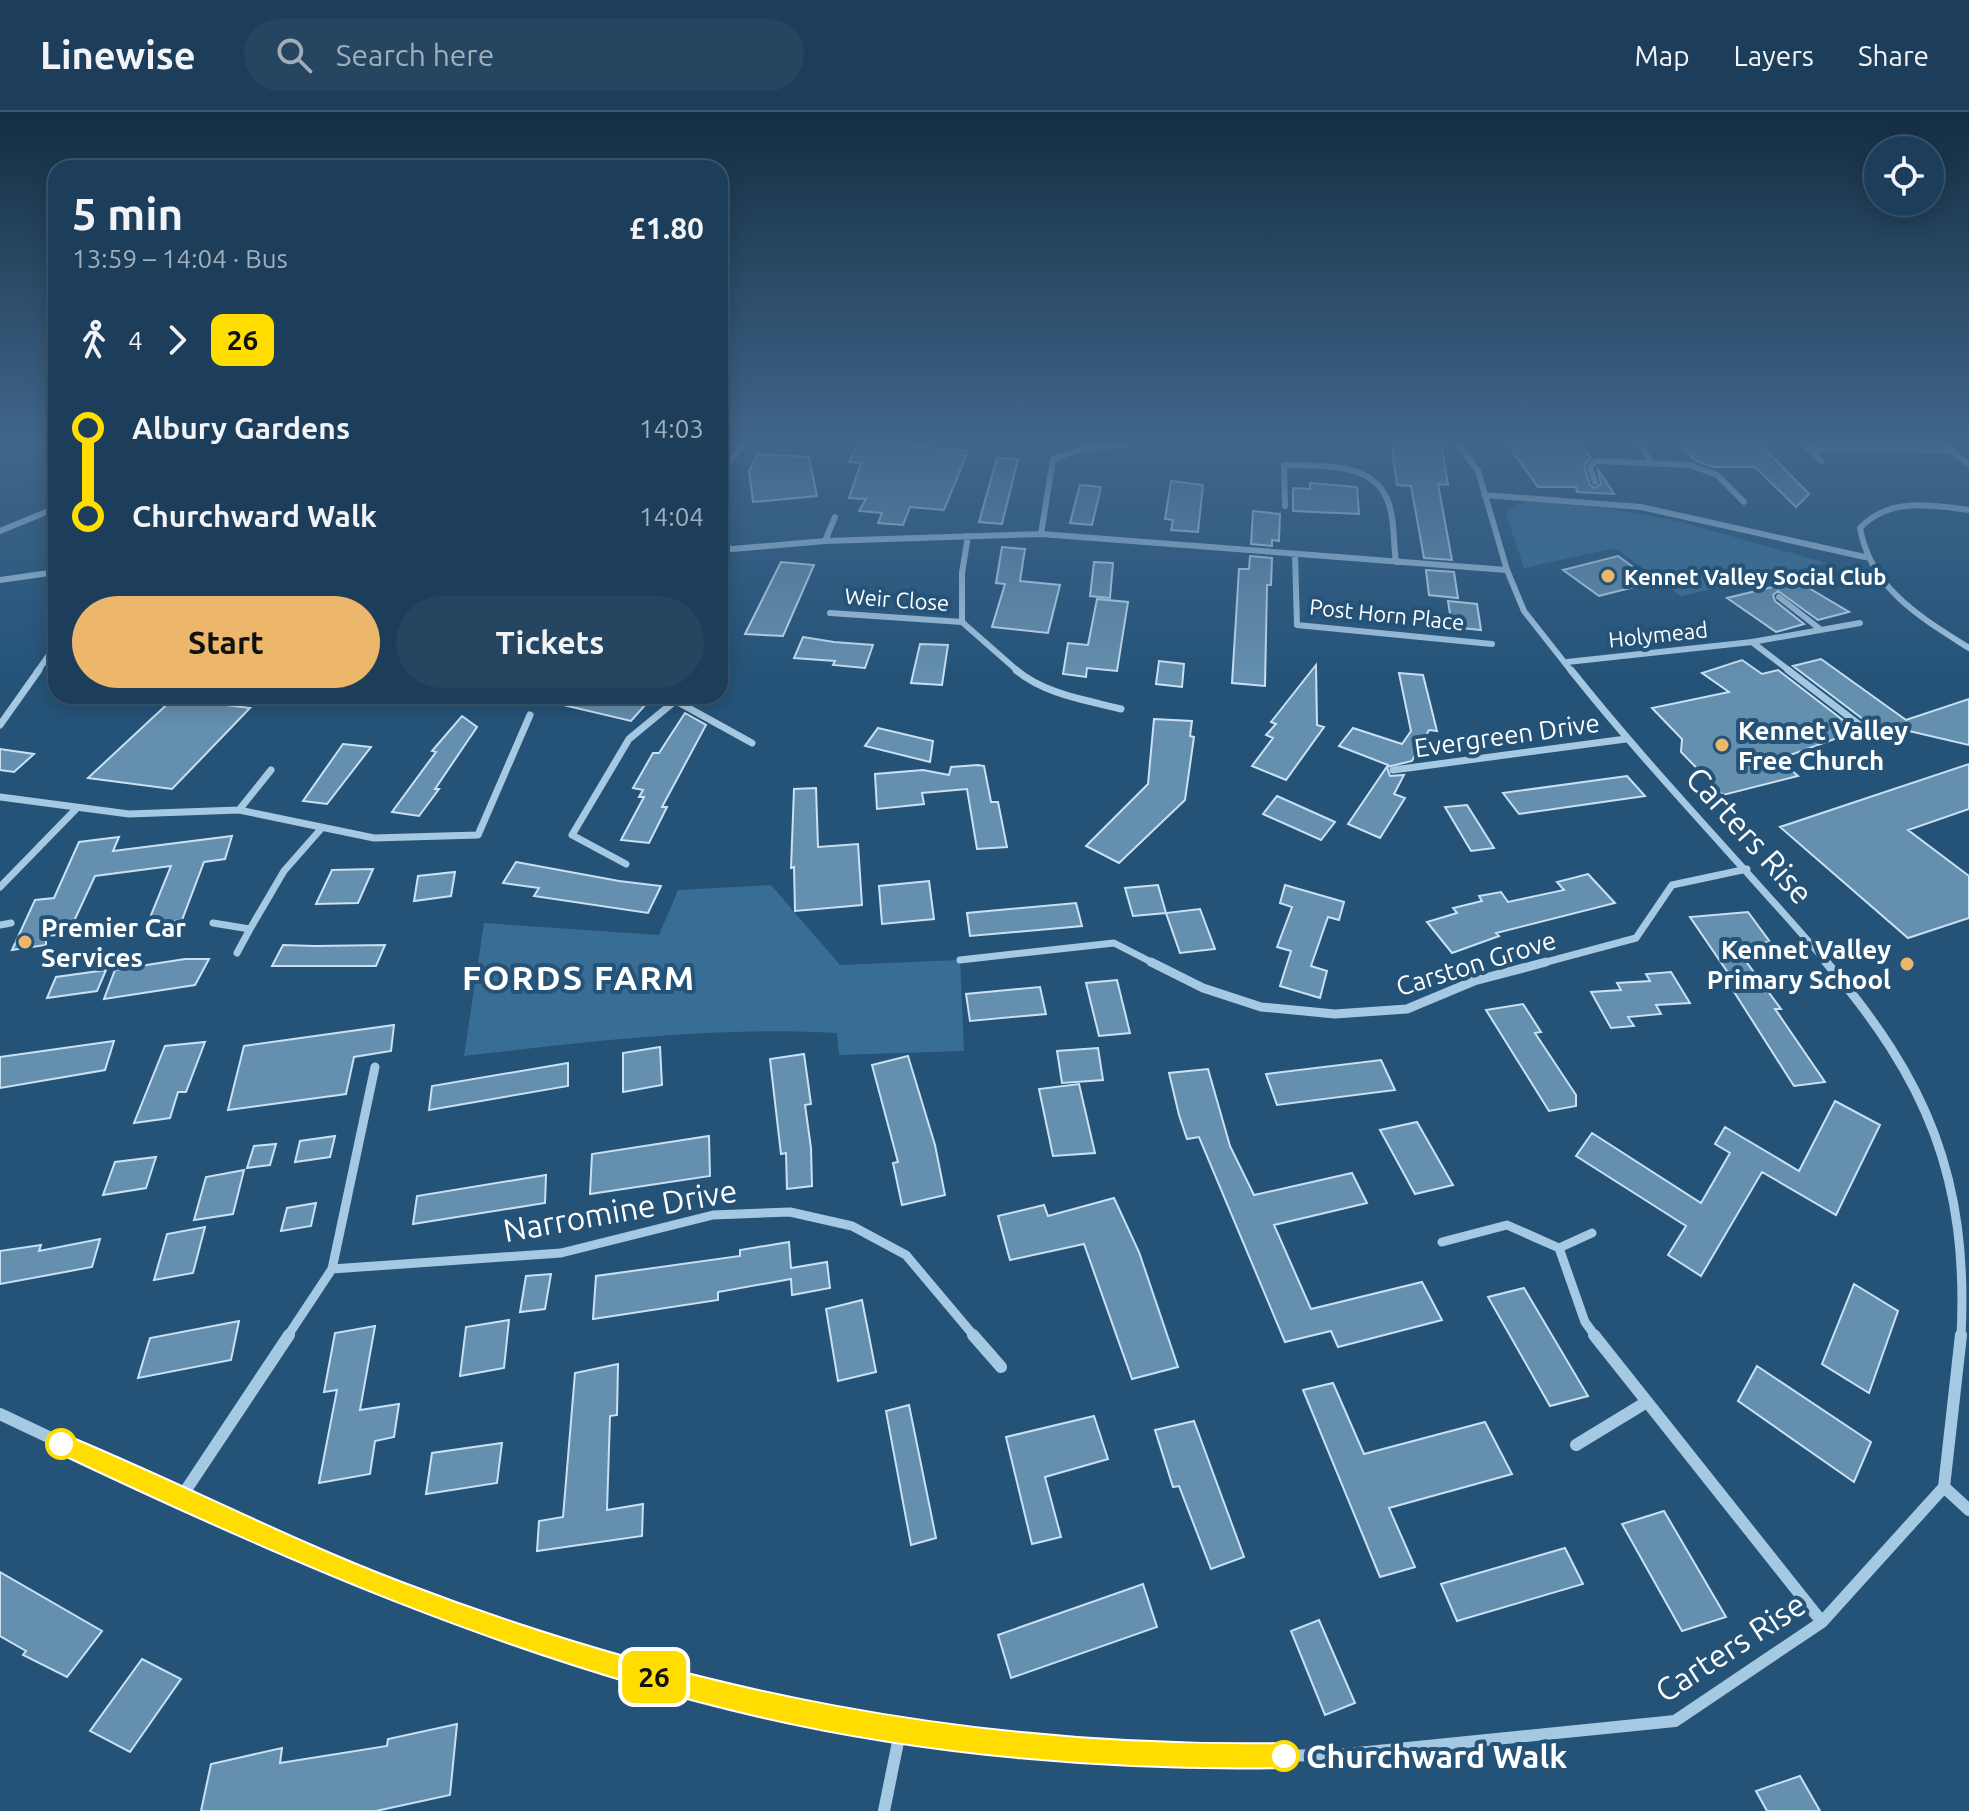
<!DOCTYPE html>
<meta charset="utf-8">
<style>
body{margin:0;font-family:Ubuntu,sans-serif;background:#254560;color:#f1f3f6;height:100vh;display:flex;flex-direction:column;font-size:30px;white-space:nowrap}
*{box-sizing:border-box;margin:0}
p{font-size:26px;color:#a0aebb}
.icon{flex:none;width:44px;height:44px;fill:none;stroke:currentColor;stroke-width:2;stroke-linecap:round;stroke-linejoin:round}
.map{position:relative;flex:1;overflow:hidden}
.drawer{position:absolute;left:48px;top:48px;width:680px;height:544px;display:flex;flex-direction:column;background:#1c3e5a;border-radius:24px;box-shadow:0 4px 20px #0003,0 0 0 2px #3a5770}
.drawer>*{flex:none}
.badge{padding:0 16px;border-radius:12px;font-size:28px;line-height:52px}
.tools{position:absolute;left:1864px;top:24px;display:grid;gap:16px}
.tools a{display:grid;place-items:center;width:80px;height:80px;border-radius:50%;background:#1c3e5a;box-shadow:0 4px 20px #0003,0 0 0 2px #3a5770;font-size:40px}
.map>.badge{position:absolute;translate:-50% -50%;box-shadow:0 0 0 4px #fff}
.legs{display:flex;align-items:center;gap:12px;height:88px;padding:0 24px;font-size:26px}
.legs p{margin-inline-start:auto}
.head{display:flex;align-items:center;justify-content:space-between;height:136px;padding:0 24px}
h1{font-size:44px;font-weight:700;line-height:60px}
.button{display:flex;gap:16px;margin-top:auto;padding:16px 24px}
.button a{flex:1;height:92px;border-radius:48px;background:#edb76b;color:#111;font-size:32px;font-weight:700;line-height:92px;text-align:center}
.button a+a{background:#254560;color:#f1f3f6}
ul{padding:0 24px;list-style:none}
li{display:flex;align-items:center;gap:28px;height:88px;font-size:30px}
li i{display:grid;place-items:center;width:12px;height:100%;margin:0 10px;background:currentColor}
li i::after{content:'';width:20px;height:20px;margin:-10px;border:6px solid;border-radius:50%;background:#1c3e5a}
li p{margin-inline-start:auto}
li:first-child i{background:linear-gradient(#0000 50%,currentColor 0)}
li:last-child i{background:linear-gradient(currentColor 50%,#0000 0)}
header{display:flex;align-items:center;gap:48px;box-sizing:border-box;height:112px;padding:0 40px;background:#1c3e5a;border-bottom:2px solid #3a5770}
header strong{font-size:38px}
nav{display:flex;gap:44px;margin-inline-start:auto;font-size:28px}
.search{width:560px;height:72px;background:#254560;display:flex;align-items:center;gap:20px;box-sizing:border-box;padding:0 28px;border-radius:44px;color:#a0aebb;font-size:30px}
.map>svg:first-child{display:block}
.green{fill:#386d96}
.building{fill:#658fae;stroke:#c9e1f3;stroke-width:2}
.lines{fill:none;stroke-linecap:round;stroke-linejoin:round}
.minor-far3{stroke:#a6c9e3;stroke-width:6}
.minor-far2{stroke:#a6c9e3;stroke-width:7}
.minor-far1{stroke:#a6c9e3;stroke-width:9}
.minor{stroke:#a6c9e3;stroke-width:12}
.line-1{fill:#fd0;stroke:#fff;stroke-width:2}
.poi-dot{fill:#edb76b;stroke:#255378;stroke-width:3}
.stop-1-dot{fill:#fff;stroke:#fd0;stroke-width:4}
.labels{text-anchor:middle;dominant-baseline:central;stroke-width:8;stroke-linejoin:round;paint-order:stroke}
.far-poi-label{font-size:22px;font-weight:bold;fill:#fff;stroke:#255378;text-anchor:start}
.far-street-label{font-size:22px;fill:#fff;stroke:#255378}
.poi-label{font-size:26px;font-weight:bold;fill:#fff;stroke:#255378;text-anchor:start}
.street-label{font-size:26px;fill:#fff;stroke:#255378}
.near-street-label{font-size:32px;fill:#fff;stroke:#255378}
.near-stop-label{font-size:32px;font-weight:bold;fill:#fff;stroke:#255378;text-anchor:start}
.district-label{font-size:34px;font-weight:bold;letter-spacing:2px;fill:#fff;stroke:#255378}
</style>
<header>
<strong>Linewise</strong>
<div class="search"><svg class="icon" aria-label="search" viewBox="0 0 24 24"><circle cx="10" cy="10" r="6"/><path d="M15 15l6 6"/></svg>Search here</div>
<nav><a>Map</a><a>Layers</a><a>Share</a></nav>
</header>
<div class="map">
<svg width="1969" height="1699" viewBox="0 0 1969 1699">
<rect width="100%" height="100%" fill="#255378"/>
<!-- green -->
<path class="green" d="M 1524,389 L 1606,396 L 1677,409 L 1827,451 L 1681,484 L 1615,436 L 1524,456 L 1506,401 Z
M 771,773 L 840,853 L 960,848 L 964,939 L 839,943 L 837,921 C 712,914 589,930 464,944 L 484,811 L 659,823 L 678,778 Z"/>
<!-- building -->
<path class="building" d="M 859,330 L 868,330 L 968,339 L 944,398 L 910,395 L 903,413 L 878,411 L 882,401 L 859,399 L 866,387 L 849,386 L 861,351 L 849,350 Z
M 1391,330 L 1441,330 L 1448,373 L 1438,372 L 1452,448 L 1424,446 L 1411,374 L 1397,373 Z
M 1506,330 L 1581,330 L 1591,346 L 1584,354 L 1590,373 L 1595,376 L 1601,372 L 1597,356 L 1614,382 L 1577,380 L 1576,375 L 1538,375 Z
M 1680,330 L 1758,330 L 1809,382 L 1796,395 L 1755,355 L 1712,355 L 1694,348 Z
M 758,342 L 809,345 L 817,384 L 753,390 L 749,359 Z
M 997,346 L 1018,347 L 1002,412 L 979,410 Z
M 1171,369 L 1203,373 L 1198,420 L 1171,418 L 1173,408 L 1165,407 Z
M 1310,371 L 1357,375 L 1359,402 L 1293,399 L 1293,376 L 1310,377 Z
M 1080,373 L 1101,375 L 1092,413 L 1070,411 Z
M 1253,399 L 1280,402 L 1279,429 L 1272,428 L 1272,434 L 1251,432 Z
M 1002,435 L 1025,437 L 1020,469 L 1060,473 L 1048,521 L 992,515 L 1005,472 L 996,471 Z
M 1250,444 L 1272,446 L 1271,473 L 1267,473 L 1265,574 L 1232,571 L 1239,457 L 1249,457 Z
M 1618,444 L 1654,470 L 1599,484 L 1563,458 Z
M 781,450 L 814,453 L 783,524 L 745,522 Z
M 1094,450 L 1113,451 L 1110,486 L 1090,484 Z
M 1426,458 L 1454,460 L 1458,486 L 1429,483 Z
M 1797,469 L 1849,500 L 1818,508 L 1778,479 L 1773,483 L 1775,489 L 1804,512 L 1776,520 L 1727,486 Z
M 1097,487 L 1128,490 L 1117,559 L 1087,556 L 1086,565 L 1063,562 L 1068,531 L 1088,533 Z
M 1448,489 L 1477,492 L 1481,518 L 1452,515 Z
M 803,525 L 834,530 L 873,533 L 865,556 L 833,553 L 835,549 L 794,546 Z
M 920,532 L 948,533 L 942,573 L 911,571 Z
M 1821,547 L 1906,608 L 1969,587 L 1969,633 L 1879,612 L 1872,614 L 1793,554 Z
M 1742,548 L 1762,562 L 1778,558 L 1857,619 L 1779,647 L 1798,664 L 1723,683 L 1681,640 L 1682,627 L 1652,596 L 1729,580 L 1702,561 Z
M 1159,549 L 1184,552 L 1182,575 L 1156,572 Z
M 1316,553 L 1317,613 L 1324,615 L 1286,668 L 1252,654 L 1273,626 L 1266,623 L 1276,612 L 1271,610 Z
M 1399,561 L 1423,563 L 1437,619 L 1429,618 L 1412,649 L 1387,655 L 1390,664 L 1404,663 L 1394,682 L 1405,686 L 1380,726 L 1348,712 L 1388,653 L 1339,634 L 1353,616 L 1402,632 L 1411,619 Z
M 176,584 L 233,584 L 225,593 L 250,596 L 172,677 L 88,666 Z
M 560,584 L 613,584 L 646,592 L 631,609 L 559,592 Z
M 685,601 L 706,613 L 662,695 L 667,695 L 649,731 L 621,728 L 644,685 L 639,685 L 643,678 L 633,676 L 653,641 L 659,641 Z
M 462,604 L 477,615 L 435,677 L 439,677 L 419,704 L 392,700 L 436,640 L 432,639 Z
M 1154,607 L 1192,609 L 1190,624 L 1194,625 L 1185,688 L 1119,751 L 1086,734 L 1148,672 Z
M 878,616 L 933,629 L 930,650 L 865,634 Z
M 343,632 L 371,635 L 327,692 L 303,689 Z
M 0,637 L 34,642 L 14,660 L 0,658 Z
M 1969,652 L 1969,697 L 1908,718 L 1969,764 L 1969,806 L 1908,826 L 1780,715 Z
M 978,653 L 984,654 L 991,690 L 998,690 L 1007,735 L 977,737 L 967,677 L 922,681 L 924,692 L 877,697 L 875,662 L 923,658 L 949,663 L 951,655 Z
M 1627,664 L 1645,684 L 1519,702 L 1503,681 Z
M 816,676 L 818,735 L 858,732 L 862,793 L 795,799 L 794,755 L 791,756 L 794,677 Z
M 1277,684 L 1335,710 L 1321,728 L 1263,702 Z
M 1467,693 L 1494,736 L 1471,739 L 1445,695 Z
M 232,724 L 225,747 L 204,750 L 182,808 L 147,813 L 171,754 L 95,764 L 68,822 L 46,824 L 46,833 L 12,838 L 35,788 L 54,786 L 79,730 L 119,725 L 113,739 Z
M 516,750 L 619,769 L 661,774 L 648,801 L 534,784 L 539,776 L 503,771 Z
M 373,757 L 358,791 L 316,792 L 332,758 Z
M 455,760 L 451,784 L 414,789 L 418,764 Z
M 1588,762 L 1615,791 L 1496,821 L 1499,824 L 1452,841 L 1427,810 L 1457,801 L 1453,796 L 1482,789 L 1479,784 L 1501,780 L 1508,790 L 1564,778 L 1557,770 Z
M 929,769 L 934,807 L 882,812 L 879,774 Z
M 1158,773 L 1166,801 L 1133,804 L 1125,776 Z
M 1285,773 L 1344,790 L 1339,808 L 1328,805 L 1311,854 L 1327,859 L 1320,886 L 1280,874 L 1291,839 L 1277,835 L 1292,795 L 1280,791 Z
M 1076,791 L 1082,814 L 970,824 L 967,801 Z
M 1200,797 L 1215,837 L 1180,841 L 1166,801 Z
M 1748,800 L 1770,830 L 1734,833 L 1781,897 L 1775,897 L 1825,970 L 1794,974 L 1729,872 L 1735,871 L 1690,805 Z
M 283,833 L 315,834 L 385,833 L 376,854 L 272,854 Z
M 185,847 L 209,847 L 195,873 L 104,887 L 115,858 Z
M 106,858 L 97,879 L 47,886 L 56,865 Z
M 1671,860 L 1690,891 L 1656,893 L 1661,902 L 1628,905 L 1634,914 L 1611,916 L 1591,880 L 1621,878 L 1617,871 L 1650,869 L 1646,862 Z
M 1117,868 L 1130,921 L 1099,924 L 1086,871 Z
M 1040,875 L 1046,902 L 970,909 L 966,882 Z
M 1523,892 L 1541,920 L 1535,921 L 1576,983 L 1576,994 L 1549,999 L 1486,898 Z
M 394,913 L 391,939 L 354,945 L 346,982 L 228,998 L 244,934 Z
M 114,929 L 105,958 L 0,976 L 0,945 Z
M 205,930 L 186,980 L 178,980 L 170,1006 L 134,1011 L 165,934 Z
M 660,935 L 662,973 L 623,980 L 623,941 Z
M 1098,936 L 1103,968 L 1062,971 L 1057,939 Z
M 804,942 L 811,992 L 805,993 L 811,1036 L 812,1074 L 787,1077 L 786,1041 L 781,1042 L 770,947 Z
M 908,944 L 935,1033 L 945,1083 L 902,1093 L 893,1051 L 898,1050 L 872,953 Z
M 1381,948 L 1395,978 L 1277,993 L 1266,962 Z
M 568,951 L 568,974 L 429,998 L 432,974 Z
M 1208,957 L 1230,1034 L 1254,1083 L 1352,1061 L 1367,1091 L 1274,1113 L 1311,1197 L 1422,1170 L 1442,1208 L 1338,1235 L 1331,1219 L 1285,1230 L 1199,1025 L 1187,1027 L 1179,1003 L 1169,961 Z
M 1079,972 L 1095,1041 L 1053,1044 L 1039,977 Z
M 1835,989 L 1880,1013 L 1836,1103 L 1762,1060 L 1701,1164 L 1668,1143 L 1686,1114 L 1576,1044 L 1592,1021 L 1701,1091 L 1730,1041 L 1715,1032 L 1725,1015 L 1799,1059 Z
M 1417,1010 L 1453,1073 L 1415,1082 L 1380,1018 Z
M 335,1024 L 330,1045 L 295,1050 L 300,1029 Z
M 709,1024 L 710,1064 L 590,1082 L 592,1042 Z
M 276,1032 L 270,1053 L 247,1056 L 254,1034 Z
M 156,1045 L 146,1076 L 103,1083 L 115,1050 Z
M 244,1058 L 233,1102 L 194,1108 L 206,1065 Z
M 546,1063 L 545,1091 L 413,1112 L 417,1084 Z
M 1114,1086 L 1139,1140 L 1178,1255 L 1132,1267 L 1084,1132 L 1010,1148 L 998,1104 L 1044,1093 L 1048,1104 Z
M 316,1091 L 311,1114 L 281,1119 L 287,1096 Z
M 205,1115 L 193,1161 L 154,1168 L 167,1122 Z
M 100,1127 L 92,1155 L 0,1172 L 0,1139 L 41,1133 L 39,1139 Z
M 789,1130 L 791,1156 L 827,1150 L 830,1176 L 792,1183 L 791,1167 L 718,1180 L 718,1188 L 593,1207 L 596,1164 L 740,1144 L 740,1138 Z
M 551,1162 L 545,1197 L 520,1200 L 526,1164 Z
M 1854,1172 L 1898,1199 L 1869,1281 L 1822,1252 Z
M 1524,1176 L 1588,1284 L 1550,1294 L 1488,1185 Z
M 862,1188 L 876,1260 L 838,1269 L 826,1197 Z
M 509,1208 L 504,1256 L 460,1264 L 466,1215 Z
M 239,1209 L 231,1248 L 138,1266 L 150,1226 Z
M 375,1214 L 360,1298 L 399,1292 L 394,1325 L 375,1329 L 370,1362 L 319,1371 L 337,1278 L 324,1280 L 335,1221 Z
M 618,1252 L 617,1303 L 610,1304 L 607,1398 L 643,1392 L 642,1424 L 537,1439 L 539,1409 L 563,1405 L 575,1261 Z
M 1757,1254 L 1871,1330 L 1854,1370 L 1738,1289 Z
M 1333,1271 L 1364,1342 L 1485,1310 L 1512,1362 L 1389,1396 L 1415,1455 L 1380,1465 L 1303,1278 Z
M 909,1293 L 936,1426 L 911,1433 L 886,1299 Z
M 1094,1304 L 1108,1347 L 1045,1365 L 1061,1425 L 1032,1432 L 1006,1325 Z
M 1194,1309 L 1244,1445 L 1211,1457 L 1179,1374 L 1173,1375 L 1155,1318 Z
M 502,1331 L 497,1371 L 426,1382 L 432,1341 Z
M 1664,1399 L 1726,1505 L 1682,1519 L 1622,1412 Z
M 1565,1436 L 1583,1472 L 1457,1509 L 1441,1472 Z
M 0,1460 L 102,1519 L 67,1565 L 23,1543 L 26,1539 L 0,1524 Z
M 1143,1472 L 1157,1515 L 1011,1566 L 998,1523 Z
M 1319,1508 L 1355,1591 L 1325,1603 L 1291,1519 Z
M 142,1547 L 181,1567 L 130,1640 L 90,1619 Z
M 457,1612 L 450,1683 L 376,1699 L 201,1699 L 211,1652 L 282,1636 L 280,1651 L 387,1634 L 388,1627 Z
M 1800,1664 L 1820,1699 L 1767,1699 L 1756,1679 Z"/>
<g class="lines">
<!-- minor-far3 -->
<path class="minor-far3" d="M 1456,330 L 1478,359 L 1507,458 L 1524,499 L 1572,560
M 1639,330 L 1651,350
M 1802,330 L 1808,337 L 1951,338
M 1941,330 L 1969,353
M 1809,337 L 1821,349
M 1595,370 L 1590,355 L 1596,349 L 1690,353 L 1717,363 L 1744,390
M 1484,383 L 1641,395 L 1865,445
M 1285,394 L 1284,353 C 1318,354 1371,349 1387,387 C 1395,406 1393,430 1396,450
M 1969,398 C 1931,393 1889,385 1860,416 C 1871,477 1920,505 1969,536
M 0,419 L 56,396
M 1041,422 L 1053,347 L 1084,336 L 1124,333
M 968,424 L 962,461 L 962,510 L 1019,560
M 825,429 L 835,405
M 728,436 L 720,398 L 725,354 L 746,330
M 720,438 L 825,429 L 1041,422 L 1507,458
M 1295,442 L 1297,513 L 1492,532
M 0,468 L 56,460
M 1779,485 L 1820,517
M 830,501 L 962,510
M 1752,530 L 1791,560
M 1567,550 L 1752,530 L 1860,511
M 37,560 L 56,533"/>
<!-- minor-far2 -->
<path class="minor-far2" d="M 1016,558 C 1044,582 1086,588 1121,597
M 1571,558 C 1652,660 1743,753 1828,852
M 1788,558 L 1878,627
M 667,584 L 752,631
M 0,613 L 39,558
M 1393,658 L 1626,627
M 0,685 L 129,702 L 239,698 L 374,726 L 478,723 L 530,603
M 239,698 L 271,658
M 626,752 L 572,723 L 629,627 L 675,589
M 0,775 L 76,697
M 213,811 L 250,817 L 284,759 L 320,718
M 0,813 L 11,811
M 237,841 L 250,817
M 960,848 L 1114,831 L 1155,852
M 1539,852 L 1636,826 L 1672,773 L 1747,757"/>
<!-- minor-far1 -->
<path class="minor-far1" d="M 1151,850 L 1203,876 L 1261,895 L 1335,902 L 1407,897 L 1474,869 L 1546,850
M 1826,850 C 1927,968 1969,1066 1961,1225
M 1442,1130 L 1507,1113 L 1559,1136 L 1592,1121
M 1559,1136 L 1585,1210 L 1596,1225
M 332,1157 L 561,1141 L 713,1103 L 790,1100 L 852,1114 L 906,1143 L 975,1225
M 287,1225 L 332,1157 L 375,955"/>
<!-- minor -->
<path class="minor" d="M 973,1223 L 1001,1255
M 1594,1223 L 1822,1510
M 0,1302 L 180,1387 L 396,1480 L 509,1522 L 759,1593 L 900,1620 L 1176,1645 L 1338,1643 L 1675,1609 L 1822,1510 L 1944,1375 L 1961,1223
M 1576,1333 L 1645,1291
M 1944,1375 L 1969,1398
M 180,1387 L 289,1223
M 884,1699 L 900,1620"/>
</g>
<!-- sky -->
<linearGradient id="sky" x2="0" y2="1"><stop stop-color="#142e42"/><stop offset="0.58" stop-color="#40668b"/><stop offset="1" stop-color="#40668b" stop-opacity="0"/></linearGradient>
<rect width="1969" height="567" fill="url(#sky)"/>
<!-- line-1 -->
<path class="line-1" d="M 61,1321 C 176,1368 286,1426 402,1470 C 689,1580 977,1636 1284,1631 L 1293,1635 L 1297,1644 L 1293,1653 L 1284,1656 C 1111,1659 928,1644 759,1605 C 513,1548 281,1447 54,1339 L 51,1332 L 54,1324 Z"/>
<!-- markers -->
<g class="poi-dot">
<circle cx="1608" cy="464" r="8"/>
<circle cx="1722" cy="633" r="8"/>
<circle cx="25" cy="830" r="8"/>
<circle cx="1907" cy="852" r="8"/>
</g>
<g class="stop-1-dot">
<circle cx="61" cy="1332" r="14"/>
<circle cx="1284" cy="1644" r="14"/>
</g>
<g class="labels">
<!-- far-poi labels -->
<g class="far-poi-label">
<text x="1624" y="464">Kennet Valley Social Club</text>
</g>
<!-- far-street labels -->
<g class="far-street-label">
<text transform="translate(897 487) rotate(4)">Weir Close</text>
<text transform="translate(1387 502) rotate(6)">Post Horn Place</text>
<text transform="translate(1658 522) rotate(-6)">Holymead</text>
</g>
<!-- poi labels -->
<g class="poi-label">
<text x="1738" y="618">Kennet Valley<tspan x="1738" dy="30">Free Church</tspan></text>
<text x="41" y="815">Premier Car<tspan x="41" dy="30">Services</tspan></text>
<text x="1891" y="837" text-anchor="end">Kennet Valley<tspan x="1891" dy="30">Primary School</tspan></text>
</g>
<!-- street labels -->
<g class="street-label">
<text transform="translate(1507 623) rotate(-8)">Evergreen Drive</text>
<text transform="translate(1476 851) rotate(-17)">Carston Grove</text>
</g>
<!-- near-street labels -->
<g class="near-street-label">
<text transform="translate(1750 723) rotate(48)">Carters Rise</text>
<text transform="translate(620 1098) rotate(-10)">Narromine Drive</text>
<text transform="translate(1730 1535) rotate(-33)">Carters Rise</text>
</g>
<!-- near-stop labels -->
<g class="near-stop-label">
<text x="1306" y="1644">Churchward Walk</text>
</g>
<!-- district labels -->
<g class="district-label">
<text x="579" y="865">FORDS FARM</text>
</g>
</g>
</svg>
<div class="tools">
<a><svg class="icon" aria-label="locate" viewBox="0 0 24 24"><circle cx="12" cy="12" r="6"/><path d="M12 2v4M12 18v4M2 12h4M18 12h4"/></svg></a>
</div>
<b class="badge" style="left:654px;top:1565px;background:#fd0;color:#111">26</b>
<section class="drawer">
<div class="head"><div><h1>5 min</h1><p>13:59 – 14:04 · Bus</p></div><b>£1.80</b></div>
<div class="legs"><svg class="icon" aria-label="walk" viewBox="0 0 24 24"><circle cx="13" cy="4" r="2"/><path d="M13 8l-2 6 4 7M11 14l-3 7M7 12l3-4h3l4 4"/></svg>4<svg class="icon" aria-label="forward" viewBox="0 0 24 24"><path d="M9 5l7 7-7 7"/></svg><b class="badge" style="background:#fd0;color:#111">26</b></div>
<ul>
<li><i style="color:#fd0"></i><b>Albury Gardens</b><p>14:03</p></li>
<li><i style="color:#fd0"></i><b>Churchward Walk</b><p>14:04</p></li>
</ul>
<div class="button"><a>Start</a><a>Tickets</a></div>
</section>
</div>
